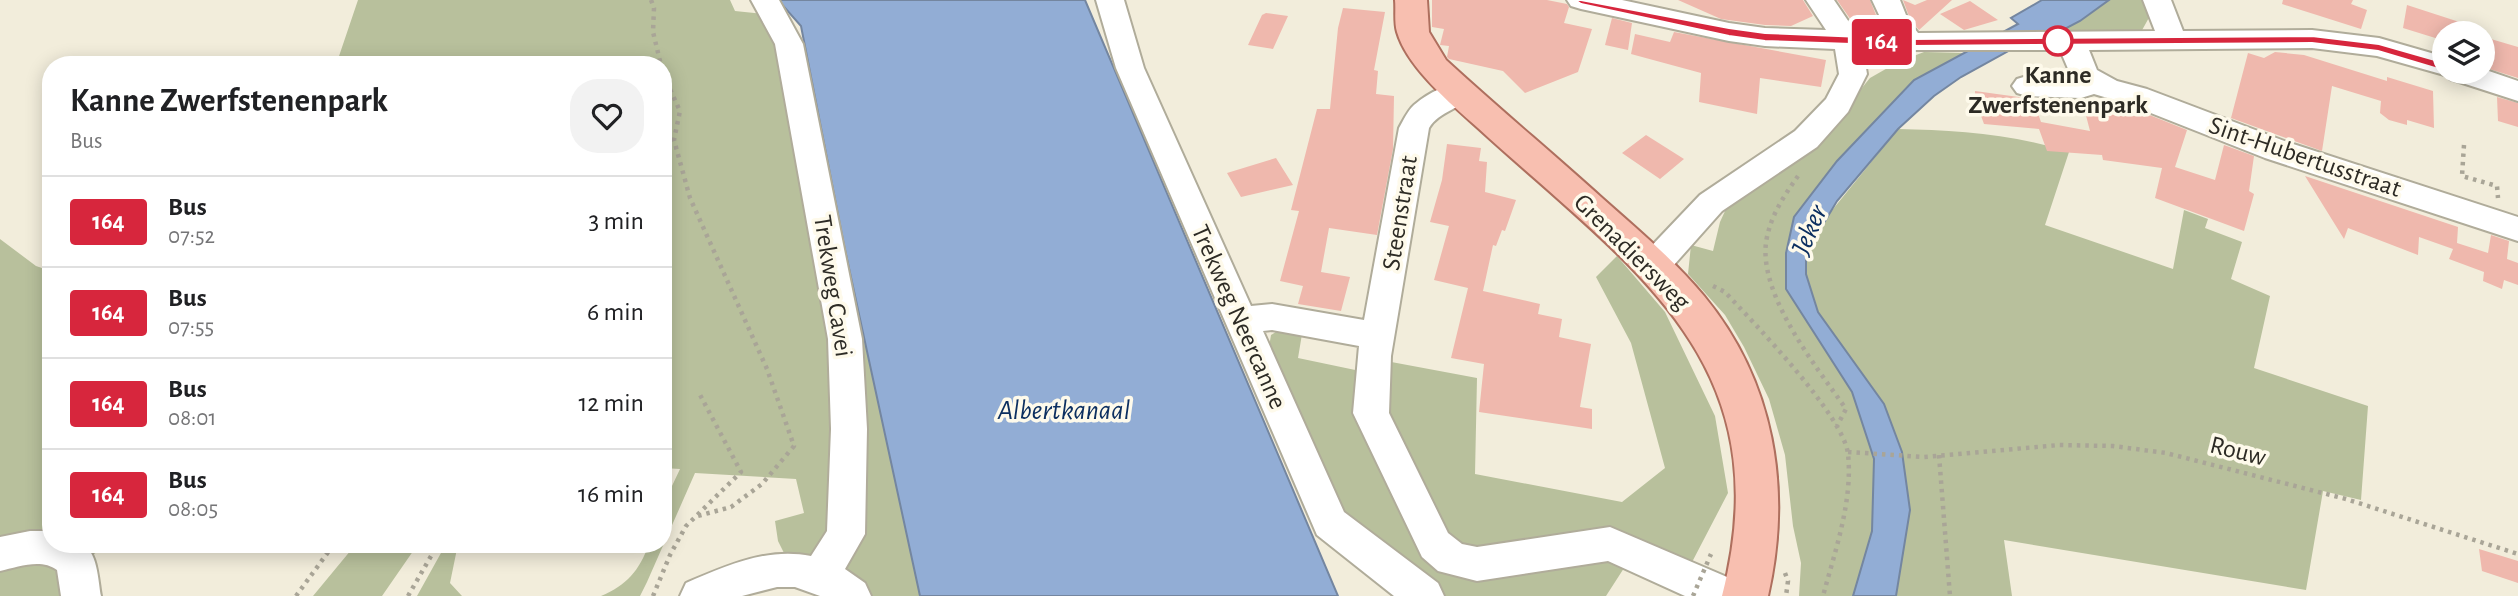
<!DOCTYPE html>
<style>
body{margin:0;font-family:"Alegreya Sans",sans-serif;background:#f2f2f2;color:#202124;height:100vh;display:flex;flex-direction:column;font-size:26px;white-space:nowrap}
*{box-sizing:border-box;margin:0}
p{font-size:23px;color:#757577}
.icon{flex:none;width:38px;height:38px;fill:none;stroke:currentColor;stroke-width:2;stroke-linecap:round;stroke-linejoin:round}
.map{position:relative;flex:1;overflow:hidden}
.sheet{position:absolute;left:42px;top:56px;width:630px;height:497px;display:flex;flex-direction:column;background:#fff;border-radius:28px;box-shadow:0 4px 18px #0003}
.sheet>*{flex:none}
.badge{padding:0 14px;border-radius:5px;font-size:24px;line-height:46px}
.buttons{position:absolute;left:2432px;top:21px;display:grid;gap:14px}
.buttons a{display:grid;place-items:center;width:63px;height:63px;border-radius:50%;background:#fff;box-shadow:0 4px 18px #0003;font-size:35px}
.map>.badge{position:absolute;translate:-50% -50%;box-shadow:0 0 0 4px #fff}
.round{display:grid;place-items:center;flex:none;width:74px;height:74px;border-radius:28px;background:#f2f2f2}
.overview{display:flex;align-items:center;justify-content:space-between;height:119px;padding:0 28px}
h1{font-size:33px;font-weight:700;line-height:52px}
ul{padding:0;list-style:none}
li{display:flex;align-items:center;gap:21px;height:91px;padding:0 28px;border-top:2px solid #e0e0e0}
li div{flex:1}
li b{display:block;font-size:26px}
li em{font-style:normal}
li .badge{min-width:77px;font-weight:700;text-align:center}
.map>svg:first-child{display:block}
.green{fill:#b8c09c}
.water{fill:#92add5;stroke:#7486a0;stroke-width:2}
.building{fill:#efb8ad}
.lines{fill:none;stroke-linecap:round;stroke-linejoin:round}
.minor-casing{stroke:#b0ac9a;stroke-width:4}
.major-casing{stroke:#ae6f5e;stroke-width:4}
.path{stroke:#a9a597;stroke-width:4.5;stroke-dasharray:3.5 5;stroke-linecap:butt}
.minor{fill:#fff;fill-rule:evenodd}
.major{fill:#f8bfb0;fill-rule:evenodd}
.path-bridge{stroke:#a9a597;stroke-width:4.5;stroke-dasharray:3.5 5;stroke-linecap:butt}
.line{fill:#d7263d;stroke:#fff;stroke-width:2}
.stop-dot{fill:#fff;stroke:#d7263d;stroke-width:3.5}
.labels{text-anchor:middle;dominant-baseline:central;stroke-width:7;stroke-linejoin:round;paint-order:stroke}
.stop-label{font-size:26px;font-weight:bold;fill:#2d2b25;stroke:#fefaeb}
.street-label{font-size:26px;fill:#2d2b25;stroke:#fefaeb}
.water-label{font-size:28px;font-style:italic;fill:#0c2f60;stroke:#fefaeb}
</style>
<div class="map">
<svg width="2518" height="596" viewBox="0 0 2518 596">
<rect width="100%" height="100%" fill="#f2eddb"/>
<!-- green -->
<path class="green" d="M 358,0 L 730,0 L 735,11 L 765,14 L 770,20 L 807,190 L 833,329 L 837,531 L 815,559 L 787,559 L 778,541 L 775,521 L 804,513 L 796,479 L 695,473 L 647,582 L 640,596 L 601,596 C 627,585 639,571 649,544 L 663,544 L 663,505 L 680,469 L 663,468 L 663,65 L 336,65 Z
M 2109,0 L 2145,0 L 2151,14 L 2141,32 L 2059,32 Z
M 1924,52 L 1965,53 L 1914,80 L 1837,161 L 1794,217 L 1786,289 L 1852,392 L 1874,459 L 1872,531 L 1853,596 L 1799,596 L 1801,563 L 1793,526 L 1785,455 L 1769,399 L 1744,347 L 1725,315 L 1688,274 L 1691,245 L 1713,251 L 1720,222 L 1731,198 L 1830,127 L 1870,78 L 1898,62 Z
M 1898,129 C 1954,130 2014,134 2069,152 L 2045,225 L 2173,269 L 2184,210 L 2208,219 L 2205,228 L 2242,242 L 2231,279 L 2270,296 L 2254,368 L 2368,406 L 2361,500 L 2323,491 L 2306,590 L 2004,540 L 2012,596 L 1896,596 L 1910,510 L 1847,354 L 1818,312 L 1806,274 L 1806,253 L 1825,219 Z
M 0,239 L 36,266 L 51,271 L 51,544 L 109,544 L 88,558 L 69,596 L 0,596 Z
M 844,245 L 920,596 L 867,596 L 842,568 L 842,266 Z
M 1617,256 L 1665,312 L 1715,416 L 1728,493 L 1690,566 L 1608,527 L 1476,548 L 1453,544 L 1389,424 L 1386,361 L 1477,378 L 1475,474 L 1622,502 L 1665,468 L 1631,343 L 1596,277 Z
M 1284,327 L 1303,328 L 1298,358 L 1360,371 L 1445,571 L 1602,553 L 1626,565 L 1606,596 L 1438,596 L 1336,508 L 1269,347 L 1271,335 Z
M 356,544 L 418,544 L 382,596 L 313,596 Z
M 446,544 L 458,544 L 450,583 L 462,596 L 417,596 Z"/>
<!-- water -->
<path class="water" d="M 778,0 L 1085,0 L 1338,596 L 920,596 L 844,245 L 801,26 Z
M 2042,0 L 2109,0 L 2080,21 L 2059,32 L 2041,33 L 1961,77 L 1934,96 L 1898,129 L 1837,201 L 1806,253 L 1806,274 L 1818,312 L 1884,404 L 1902,452 L 1910,510 L 1896,596 L 1853,596 L 1872,531 L 1874,459 L 1852,392 L 1786,289 L 1786,253 L 1794,217 L 1837,161 L 1914,80 L 2018,24 L 2011,18 Z"/>
<!-- building -->
<path class="building" d="M 1432,0 L 1547,0 L 1567,4 L 1569,7 L 1564,23 L 1592,29 L 1578,72 L 1525,93 L 1503,71 L 1449,59 L 1447,57 L 1449,46 L 1440,45 L 1444,29 L 1432,27 Z
M 1678,0 L 1803,0 L 1813,16 L 1791,26 L 1765,25 L 1721,19 Z
M 1837,0 L 1870,0 L 1876,15 L 1851,20 Z
M 1903,0 L 1915,5 L 1927,0 L 1952,0 L 1919,30 L 1910,19 Z
M 2283,0 L 2353,0 L 2351,4 L 2367,10 L 2361,29 L 2282,4 Z
M 1970,1 L 1998,20 L 1964,30 L 1940,14 Z
M 2407,5 L 2484,30 L 2484,37 L 2518,47 L 2518,78 L 2483,67 L 2483,33 L 2445,33 L 2445,41 L 2403,28 Z
M 1343,8 L 1385,12 L 1374,70 L 1378,71 L 1376,94 L 1394,96 L 1393,149 L 1377,235 L 1329,228 L 1321,272 L 1350,277 L 1341,311 L 1298,304 L 1303,286 L 1280,281 L 1299,211 L 1291,210 L 1317,109 L 1330,109 L 1338,28 Z
M 1266,13 L 1288,16 L 1273,49 L 1248,45 L 1262,15 Z
M 1612,18 L 1632,23 L 1628,50 L 1605,45 Z
M 1674,32 L 1826,60 L 1821,87 L 1760,78 L 1757,114 L 1699,102 L 1701,73 L 1631,54 L 1635,34 L 1670,42 Z
M 2275,52 L 2304,55 L 2387,81 L 2387,77 L 2433,91 L 2434,128 L 2407,120 L 2407,125 L 2389,120 L 2380,113 L 2381,101 L 2332,86 L 2322,151 L 2231,118 L 2248,53 L 2264,58 Z
M 1975,91 L 2033,99 L 2041,122 L 2090,131 L 2082,100 L 2110,102 L 2127,106 L 2187,130 L 2175,167 L 2215,180 L 2224,145 L 2254,156 L 2249,191 L 2254,194 L 2244,231 L 2155,198 L 2162,168 L 2103,160 L 2102,155 L 2047,151 L 2039,129 L 1984,124 L 1980,113 L 1976,112 Z
M 2497,97 L 2518,103 L 2518,127 L 2498,121 Z
M 1646,135 L 1684,159 L 1660,179 L 1622,153 Z
M 1447,144 L 1481,148 L 1479,161 L 1487,162 L 1485,192 L 1516,200 L 1505,231 L 1502,230 L 1496,246 L 1493,245 L 1483,291 L 1540,304 L 1538,314 L 1562,319 L 1559,337 L 1591,344 L 1580,407 L 1592,409 L 1592,429 L 1479,412 L 1484,364 L 1451,358 L 1468,288 L 1434,280 L 1449,226 L 1430,222 L 1442,180 Z
M 1276,158 L 1293,185 L 1241,197 L 1227,173 Z
M 2305,176 L 2458,227 L 2457,243 L 2488,253 L 2491,235 L 2509,241 L 2507,259 L 2518,263 L 2518,285 L 2504,280 L 2502,289 L 2483,281 L 2484,272 L 2449,259 L 2453,249 L 2419,237 L 2418,255 L 2348,228 L 2344,239 Z
M 2479,549 L 2518,561 L 2518,583 L 2482,571 Z"/>
<g class="lines">
<defs>
<path id="minor" d="M 751,0 L 779,0 L 803,44 L 862,339 L 867,429 L 865,534 L 845,569 L 865,583 L 871,596 L 820,596 L 795,587 L 777,587 L 742,596 L 680,596 L 686,583 C 726,566 767,547 811,556 L 827,531 L 831,429 L 828,339 L 775,44 Z
M 1096,0 L 1124,0 L 1144,68 L 1251,306 L 1272,304 L 1364,320 L 1399,128 C 1403,121 1408,110 1414,105 C 1428,93 1451,80 1469,85 L 1474,92 C 1463,109 1439,111 1429,128 L 1391,356 L 1389,413 L 1448,533 L 1462,544 L 1477,547 L 1610,527 L 1741,583 L 1747,596 L 1685,596 L 1608,561 L 1477,581 L 1438,571 L 1422,557 L 1353,413 L 1359,346 L 1272,330 L 1263,331 L 1344,512 L 1438,583 L 1444,596 L 1394,596 L 1317,535 L 1116,68 Z
M 1567,0 L 1622,0 L 1729,23 L 1765,28 L 1826,30 L 1806,0 L 1834,0 L 1855,31 L 1887,32 L 1872,0 L 1900,0 L 1908,20 L 1918,33 L 2155,31 L 2143,0 L 2171,0 L 2183,31 L 2312,30 L 2379,38 L 2445,57 L 2445,72 L 2483,72 L 2483,69 L 2518,81 L 2518,101 L 2450,79 L 2448,76 L 2377,56 L 2312,48 L 2089,50 L 2097,70 L 2117,81 L 2147,89 L 2287,142 L 2518,217 L 2518,241 L 2265,158 L 2128,104 L 2094,94 L 2081,98 L 2027,96 L 2017,93 L 2012,86 L 2017,79 L 2027,76 L 2072,78 L 2060,50 L 1863,50 L 1867,74 L 1848,112 L 1817,147 L 1722,211 L 1665,275 L 1653,278 L 1641,275 L 1637,266 L 1641,257 L 1700,195 L 1795,131 L 1826,99 L 1839,74 L 1835,49 L 1765,46 L 1729,41 L 1581,9 L 1571,6 Z
M 30,531 L 51,531 L 51,544 C 60,544 71,542 80,544 C 98,548 98,582 101,596 L 61,596 L 57,570 C 41,558 18,567 0,571 L 0,537 Z"/>
<path id="major" d="M 1395,0 L 1427,0 L 1429,32 L 1446,60 C 1497,107 1550,151 1601,197 C 1637,229 1674,260 1704,296 C 1775,382 1792,490 1768,596 L 1722,596 C 1783,360 1631,268 1478,128 C 1451,104 1407,67 1397,32 C 1394,22 1396,10 1395,0 Z"/>
</defs>
<!-- minor casing -->
<use href="#minor" class="minor-casing"/>
<!-- major casing -->
<use href="#major" class="major-casing"/>
<!-- path -->
<path class="path" d="M 651,0 L 654,8 L 653,32 L 661,65
M 663,74 L 680,111 L 674,140 L 690,198 L 767,369 L 794,446 L 762,484 L 731,507 L 694,517
M 2464,145 L 2462,176 L 2497,186 L 2498,198
M 1798,176 C 1786,193 1773,212 1768,233 C 1752,288 1816,366 1846,409 L 1837,426
M 1713,286 L 1725,292 C 1753,322 1844,416 1848,454 C 1853,501 1835,551 1823,596
M 1848,452 L 1924,457 L 2059,445 L 2113,446 L 2166,453 L 2346,499 L 2518,554
M 1939,455 L 1950,596
M 1785,573 L 1788,581 L 1786,596
M 296,596 L 334,544
M 408,596 L 438,544
M 653,596 L 670,555 L 686,526 L 741,472 L 698,391"/>
<!-- minor -->
<use href="#minor" class="minor"/>
<!-- major -->
<use href="#major" class="major"/>
<!-- path-bridge -->
<path class="path-bridge" d="M 1693,596 L 1711,554"/>
</g>
<!-- line -->
<path class="line" d="M 1575,0 L 1581,0 L 1729,28 L 1765,33 L 1910,39 L 2312,36 L 2379,44 L 2449,64 L 2451,67 L 2445,71 L 2378,51 L 2312,43 L 1910,46 L 1765,41 L 1729,36 L 1581,4 Z"/>
<!-- markers -->
<circle class="stop-dot" cx="2058" cy="41" r="14"/>
<g class="labels">
<!-- stop labels -->
<g class="stop-label">
<text x="2058" y="75">Kanne<tspan x="2058" dy="30">Zwerfstenenpark</tspan></text>
</g>
<!-- street labels -->
<g class="street-label">
<text transform="translate(2305 157) rotate(19)">Sint-Hubertusstraat</text>
<text transform="translate(1400 213) rotate(-81)">Steenstraat</text>
<text transform="translate(1632 252) rotate(45)">Grenadiersweg</text>
<text transform="translate(833 286) rotate(81)">Trekweg Cavei</text>
<text transform="translate(1239 317) rotate(66)">Trekweg Neercanne</text>
<text transform="translate(2238 451) rotate(14)">Rouw</text>
</g>
<!-- water labels -->
<g class="water-label">
<text transform="translate(1810 230) rotate(-67)">Jeker</text>
<text x="1064" y="411">Albertkanaal</text>
</g>
</g>
</svg>
<div class="buttons">
<a><svg class="icon" aria-label="layers" viewBox="0 0 24 24"><path d="M12 4l9 5-9 5-9-5zM3 14l9 5 9-5"/></svg></a>
</div>
<b class="badge" style="left:1882px;top:42px;background:#d7263d;color:#fff">164</b>
<section class="sheet">
<div class="overview"><div><h1>Kanne Zwerfstenenpark</h1><p>Bus</p></div><a class="round"><svg class="icon" aria-label="heart" viewBox="0 0 24 24"><path d="M12 20l-8-8c-3-5 5-10 8-4 3-6 11-1 8 4z"/></svg></a></div>
<ul>
<li><span class="badge" style="background:#d7263d;color:#fff">164</span><div><b>Bus</b><p>07:52</p></div><em>3 min</em></li>
<li><span class="badge" style="background:#d7263d;color:#fff">164</span><div><b>Bus</b><p>07:55</p></div><em>6 min</em></li>
<li><span class="badge" style="background:#d7263d;color:#fff">164</span><div><b>Bus</b><p>08:01</p></div><em>12 min</em></li>
<li><span class="badge" style="background:#d7263d;color:#fff">164</span><div><b>Bus</b><p>08:05</p></div><em>16 min</em></li>
</ul>
</section>
</div>
